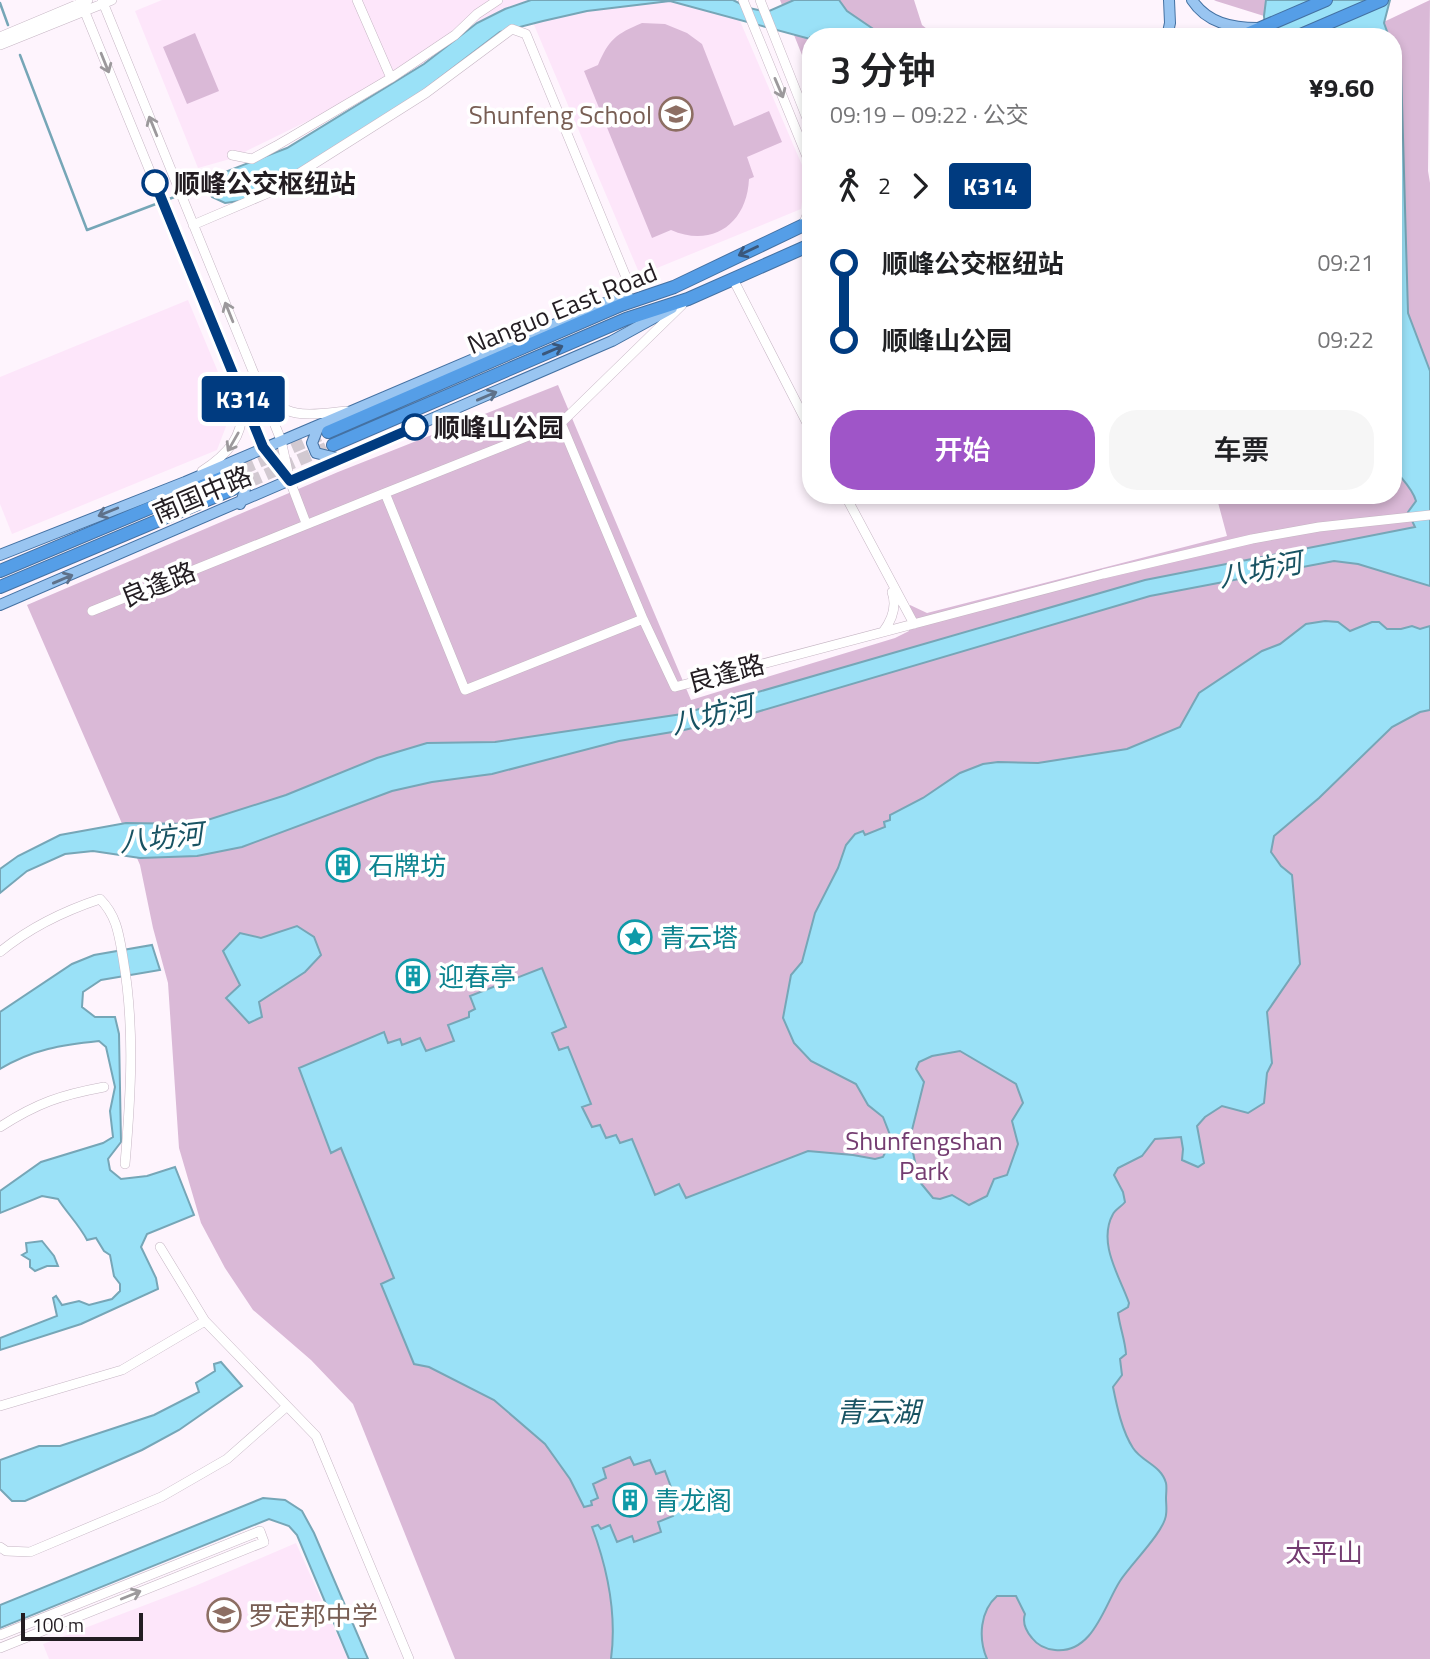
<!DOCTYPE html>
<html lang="zh">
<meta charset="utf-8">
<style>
body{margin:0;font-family:"Titillium Web","Noto Sans SC",sans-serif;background:#f6f6f6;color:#202124;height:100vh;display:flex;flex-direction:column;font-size:26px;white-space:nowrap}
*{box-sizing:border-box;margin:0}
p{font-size:23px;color:#757577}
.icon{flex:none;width:38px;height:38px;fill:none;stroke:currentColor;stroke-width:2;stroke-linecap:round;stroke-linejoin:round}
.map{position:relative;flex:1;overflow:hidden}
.details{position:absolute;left:802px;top:28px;width:600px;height:476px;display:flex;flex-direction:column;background:#fff;border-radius:28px;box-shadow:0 4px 10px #0003}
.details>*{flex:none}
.badge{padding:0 14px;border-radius:5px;font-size:24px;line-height:46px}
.scale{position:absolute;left:21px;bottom:18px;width:122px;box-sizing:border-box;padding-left:7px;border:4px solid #231d22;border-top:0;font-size:19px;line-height:24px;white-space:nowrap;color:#231d22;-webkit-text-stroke:5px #fff;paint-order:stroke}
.map>.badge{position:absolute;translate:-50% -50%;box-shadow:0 0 0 4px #fff}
.legs{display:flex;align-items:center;gap:10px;height:77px;padding:0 28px;font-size:23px}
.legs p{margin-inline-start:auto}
.headline{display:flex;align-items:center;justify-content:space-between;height:119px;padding:0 28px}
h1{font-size:38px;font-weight:600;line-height:52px}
.action{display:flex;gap:14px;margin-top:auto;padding:14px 28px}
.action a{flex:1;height:80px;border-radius:28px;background:#9f55c8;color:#fff;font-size:28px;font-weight:600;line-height:80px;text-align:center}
.action a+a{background:#f6f6f6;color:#202124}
ul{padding:0 28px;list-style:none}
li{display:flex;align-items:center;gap:24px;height:77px;font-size:26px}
li i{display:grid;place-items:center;width:10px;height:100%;margin:0 9px;background:currentColor}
li i::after{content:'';width:18px;height:18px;margin:-9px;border:5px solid;border-radius:50%;background:#fff}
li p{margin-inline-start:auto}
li:first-child i{background:linear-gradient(#0000 50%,currentColor 0)}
li:last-child i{background:linear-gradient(currentColor 50%,#0000 0)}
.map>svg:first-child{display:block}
.built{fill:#fde6fa}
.green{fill:#dab9d7}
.water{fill:#9ae1f7;stroke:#76a6b7;stroke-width:2;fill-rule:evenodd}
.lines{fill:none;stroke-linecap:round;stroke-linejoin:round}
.stream{stroke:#76a6b7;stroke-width:2.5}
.highway-tunnel{stroke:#d2c9d1;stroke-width:12;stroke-dasharray:12 6;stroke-linecap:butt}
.minor-casing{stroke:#c6b6c4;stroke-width:10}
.major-casing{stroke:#4471a2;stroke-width:12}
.highway-casing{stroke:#4471a2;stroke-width:14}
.minor{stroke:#fff;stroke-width:9}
.major{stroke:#99c5f1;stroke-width:10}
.highway{stroke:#559ee7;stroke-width:12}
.oneway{stroke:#9c999c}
.oneway2{stroke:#3a577b}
.oneway3{stroke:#5e718a}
.line-1-casing{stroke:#fff;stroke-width:16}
.line-1{stroke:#003b80;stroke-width:10}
.stop-1-dot{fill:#fff;stroke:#003b80;stroke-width:3.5}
.labels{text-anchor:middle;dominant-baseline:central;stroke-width:7;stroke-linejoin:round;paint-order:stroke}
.education-label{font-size:26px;fill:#785e54;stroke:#fff;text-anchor:end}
.stop-label{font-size:26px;font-weight:bold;fill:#231d22;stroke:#fff;text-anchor:start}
.street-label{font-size:26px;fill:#231d22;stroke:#fff}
.culture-label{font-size:26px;fill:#0d838f;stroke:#fff;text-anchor:start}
.park-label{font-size:26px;fill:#743c71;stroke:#fff}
.water-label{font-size:28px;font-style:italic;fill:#185363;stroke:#fff}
</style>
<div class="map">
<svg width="1430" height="1659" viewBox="0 0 1430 1659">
<rect width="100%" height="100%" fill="#fef4fd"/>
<!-- built -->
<path class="built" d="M 162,0 L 731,0 L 802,165 L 805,180 L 801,209 L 640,275 L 529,13 L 230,159 L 198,168 L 135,11 Z
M 188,300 L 233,408 L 217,450 L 12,534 L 0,504 L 0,377 Z
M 296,1543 L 348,1659 L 49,1659 L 43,1644 L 195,1586 Z"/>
<!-- green -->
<path class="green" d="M 780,0 L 914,0 L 922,25 L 937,37 L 810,37 L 810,75 Z
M 1214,0 L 1266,0 L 1264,16 L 1216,1 Z
M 1430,0 L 1428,171 L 1430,183 L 1430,1659 L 455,1659 L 353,1404 L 311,1360 L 253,1310 L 225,1268 L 201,1223 L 179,1148 L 168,983 L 153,928 L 140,865 L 27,605 L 338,472 L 558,385 L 691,700 L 895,638 L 909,631 L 910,605 L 927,613 L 1227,536 L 1216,495 L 1393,495 L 1393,37 L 1352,37 Z
M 642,23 L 665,24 L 687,33 L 702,44 L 734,126 L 769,111 L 782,142 L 747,157 L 754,177 L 749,179 C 747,224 712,248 671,230 L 652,238 L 584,71 L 598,65 C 609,39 616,34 642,23 Z
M 195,33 L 219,91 L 187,104 L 163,47 Z"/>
<!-- water -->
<path class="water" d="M 531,0 L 733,0 L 749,8 L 767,12 L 794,0 L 839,0 L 847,11 L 885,37 L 810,37 L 810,39 L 670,1 L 587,11 L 543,21 L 500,32 L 424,90 L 274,188 L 240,201 L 225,203 L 212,197 L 205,184 L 207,179 L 287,148 L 424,64 L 477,23 L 505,9 Z
M 1266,0 L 1390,0 L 1384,23 L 1389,37 L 1266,37 L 1264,16 Z
M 1393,47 L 1401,67 L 1408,313 L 1430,371 L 1430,586 L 1358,564 L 1334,561 L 1150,596 L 740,717 L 684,730 L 619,741 L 492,774 L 432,782 L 392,791 L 242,847 L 197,856 L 140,858 L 93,851 L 65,854 L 27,871 L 0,893 L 0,869 L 18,856 L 60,835 L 126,823 L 195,824 L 286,795 L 377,758 L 427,743 L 495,742 L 682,714 L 1145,580 L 1415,527 L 1408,512 L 1416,501 C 1412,487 1401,479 1393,467 Z
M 1325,621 L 1338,622 L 1350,631 L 1372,622 L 1379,622 L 1387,629 L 1401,629 L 1412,626 L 1420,629 L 1430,626 L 1430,710 L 1420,712 L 1392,727 L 1319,798 L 1274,836 L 1271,852 L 1281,866 L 1292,875 L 1300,964 L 1267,1012 L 1272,1063 L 1267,1073 L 1264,1103 L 1248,1113 L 1222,1106 L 1205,1117 L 1197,1126 L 1204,1163 L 1198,1167 L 1182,1160 L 1183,1149 L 1181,1137 L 1155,1139 L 1142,1156 L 1118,1168 L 1114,1175 L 1123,1192 L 1125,1202 C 1122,1206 1115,1210 1113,1214 C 1097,1243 1120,1277 1129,1303 L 1128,1307 L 1118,1313 C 1120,1328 1125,1340 1126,1354 L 1120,1359 L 1122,1375 L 1113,1387 C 1117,1407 1122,1431 1133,1448 C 1142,1462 1161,1465 1166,1483 C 1167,1487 1166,1494 1166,1498 C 1166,1504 1167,1509 1166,1515 C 1164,1532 1131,1564 1120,1581 C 1104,1606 1093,1654 1055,1650 C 1045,1649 1038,1646 1032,1638 C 1026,1631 1022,1623 1025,1614 L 1016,1596 L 997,1596 C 980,1611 978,1638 987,1659 L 611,1659 C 617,1614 608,1570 592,1527 L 598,1525 L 601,1529 L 610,1525 L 617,1542 L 632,1536 L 634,1542 L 661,1532 L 658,1522 L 673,1516 L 667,1501 L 675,1498 L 665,1471 L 656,1474 L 650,1460 L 634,1465 L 630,1457 L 603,1468 L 606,1478 L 593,1484 L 598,1498 L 591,1501 L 592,1505 L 584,1507 L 570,1479 L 545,1444 L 494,1400 L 429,1367 L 414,1364 L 381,1284 L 394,1278 L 341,1148 L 331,1153 L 299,1068 L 384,1032 L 388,1043 L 400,1039 L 402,1045 L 420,1038 L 426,1051 L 454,1041 L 448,1025 L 469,1017 L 469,1012 L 475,1009 L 470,996 L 542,968 L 566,1027 L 552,1033 L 559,1050 L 568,1047 L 591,1104 L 582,1107 L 592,1127 L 600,1125 L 606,1138 L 616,1135 L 620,1143 L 632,1139 L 655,1195 L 679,1184 L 686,1198 L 808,1151 L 853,1155 L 875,1159 L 883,1157 L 889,1145 L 890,1135 L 883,1117 L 868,1105 L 856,1084 L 811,1061 L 794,1043 L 783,1018 L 791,975 L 802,962 L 815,913 L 838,868 L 846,845 L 855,834 L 863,831 L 865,835 L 885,827 L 884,822 L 890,820 L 890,815 L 923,798 L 960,773 L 983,764 L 998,762 L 1038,763 L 1127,749 L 1180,727 L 1199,693 L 1262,651 L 1280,644 L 1306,624 ZM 960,1051 L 1016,1084 L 1023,1103 L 1012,1121 L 1018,1144 L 1007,1175 L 994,1179 L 987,1196 L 969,1205 L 952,1195 L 940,1199 L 933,1198 L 919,1181 L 910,1138 L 924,1082 L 916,1069 L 919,1062 L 932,1056 Z
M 297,926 L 314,937 L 321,955 L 305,972 L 259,1002 L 262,1017 L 249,1023 L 226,998 L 240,985 L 223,951 L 240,933 L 261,938 Z
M 152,945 L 160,970 L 101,980 L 83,992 L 82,1007 L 95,1017 L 115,1017 L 119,1034 L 121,1142 L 108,1159 L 110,1170 L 121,1179 L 147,1176 L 175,1167 L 194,1215 L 147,1234 L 141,1247 L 156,1278 L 158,1289 L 81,1324 L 0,1350 L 0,1338 L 57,1316 L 53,1298 L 56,1296 L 62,1305 L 79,1301 L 89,1305 L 112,1299 L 120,1291 L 120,1284 L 114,1276 L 110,1255 L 104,1251 L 96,1238 L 87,1240 C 80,1226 67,1213 58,1199 L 42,1196 L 0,1213 L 0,1191 L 41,1162 L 103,1143 L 113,1137 L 110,1111 L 115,1087 L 106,1047 L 99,1041 C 62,1045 33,1049 0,1069 L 0,1012 L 72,964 L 94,955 Z
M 42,1241 L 54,1256 L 58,1266 L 47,1266 L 35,1271 L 30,1267 L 30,1260 L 22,1255 L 27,1252 L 26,1243 Z
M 221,1362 L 242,1386 L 179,1430 L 142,1450 L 25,1501 L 12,1501 L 0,1489 L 0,1460 L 39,1446 L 60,1446 L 154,1415 L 199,1392 L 196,1383 L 215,1371 L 214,1364 Z
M 263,1498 L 285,1500 L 302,1511 L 314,1533 L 368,1659 L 349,1659 L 297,1535 L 289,1526 L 269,1519 L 0,1628 L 0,1605 Z"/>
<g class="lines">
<!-- stream -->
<path class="stream" d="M 0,3 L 8,25
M 20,55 L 87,230 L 177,196
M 184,193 L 207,184"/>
<!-- highway-tunnel -->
<path class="highway-tunnel" d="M 226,476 L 328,432
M 233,489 L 333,445"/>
<defs>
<path id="minor" d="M 80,0 L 263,448 L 287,479
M 102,0 L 281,440 L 290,481 L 306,523
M 357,0 L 391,78
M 743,0 L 810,164
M 760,0 L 810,126
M 0,37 L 88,0
M 0,45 L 112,0
M 232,155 L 252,159 L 276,146 L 391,78 L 455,35 L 477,14 L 498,0
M 193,225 L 268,193 L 426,93 L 512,29 L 526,34 L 626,277
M 803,225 L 810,208
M 733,279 L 810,429
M 265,391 C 285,422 315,414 347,411
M 561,423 L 643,619
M 202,471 C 227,455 246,435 241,403
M 385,493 L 561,423 L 682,305
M 845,495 L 914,624
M 92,611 L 385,493 L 465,690 L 643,619 L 675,687 L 1103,574 L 1252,539 L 1319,527 L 1430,515
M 883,632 C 892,620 897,606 892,592
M 0,952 C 29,928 64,911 100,899 C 117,916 119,935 123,958 C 135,1027 131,1094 125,1164
M 0,1127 C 37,1103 61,1095 104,1087
M 160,1247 L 205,1321 L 316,1436 L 409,1659
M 0,1406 L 122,1370 L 205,1321
M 0,1547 L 6,1551 L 30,1552 L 161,1497 L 227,1459 L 286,1407
M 0,1635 L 260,1531 L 264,1542 L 0,1648"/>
<path id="major" d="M 1192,0 C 1207,23 1232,28 1258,28
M 1167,37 L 1170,23 L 1169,0
M 324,424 L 318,428 L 312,443 L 316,453 L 341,459
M 224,469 L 235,467 C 249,479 247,488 240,504
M 0,555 L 185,482 L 605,303 L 629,298
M 0,605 L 612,341 L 672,308"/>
<path id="highway" d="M 1240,37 L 1326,0
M 1296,37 L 1382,0
M 328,432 L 621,305 L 674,287 L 810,222
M 333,445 L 626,319 L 688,299 L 810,245
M 0,571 L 226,476
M 0,587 L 233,489"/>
</defs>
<!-- minor casing -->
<use href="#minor" class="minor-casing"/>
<!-- major casing -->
<use href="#major" class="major-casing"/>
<!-- highway casing -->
<use href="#highway" class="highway-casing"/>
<!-- minor -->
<use href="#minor" class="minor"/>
<!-- major -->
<use href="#major" class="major"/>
<!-- highway -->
<use href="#highway" class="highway"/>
</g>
<!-- one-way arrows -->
<defs><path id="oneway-shaft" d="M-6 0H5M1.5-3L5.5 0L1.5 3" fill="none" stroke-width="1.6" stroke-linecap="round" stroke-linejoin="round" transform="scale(1.75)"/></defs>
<g class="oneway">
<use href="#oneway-shaft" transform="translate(105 63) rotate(68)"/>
<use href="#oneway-shaft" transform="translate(779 88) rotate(67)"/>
<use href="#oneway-shaft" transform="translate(153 126) rotate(-112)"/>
<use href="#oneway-shaft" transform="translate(229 312) rotate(-112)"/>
<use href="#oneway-shaft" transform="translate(233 442) rotate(120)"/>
<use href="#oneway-shaft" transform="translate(131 1595) rotate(-22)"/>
</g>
<g class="oneway2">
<use href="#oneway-shaft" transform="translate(748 251) rotate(155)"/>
<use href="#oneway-shaft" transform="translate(553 350) rotate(-23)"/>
</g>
<g class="oneway3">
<use href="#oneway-shaft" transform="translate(487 396) rotate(-23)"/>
<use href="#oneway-shaft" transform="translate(108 512) rotate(158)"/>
<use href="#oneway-shaft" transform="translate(63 579) rotate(-23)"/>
</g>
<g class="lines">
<defs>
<path id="line-1" d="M 155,183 L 263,447 L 290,481 L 415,427"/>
</defs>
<!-- line-1 casing -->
<use href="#line-1" class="line-1-casing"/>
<!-- line-1 -->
<use href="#line-1" class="line-1"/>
</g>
<!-- icons -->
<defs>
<symbol id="school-ring" viewBox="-11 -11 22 22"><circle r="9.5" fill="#fff" stroke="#8d6e63" stroke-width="1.5"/><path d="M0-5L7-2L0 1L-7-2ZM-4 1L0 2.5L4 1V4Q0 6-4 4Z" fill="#8d6e63"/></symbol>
<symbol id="building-ring" viewBox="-11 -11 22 22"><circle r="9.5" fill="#fff" stroke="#0f9aa8" stroke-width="1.5"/><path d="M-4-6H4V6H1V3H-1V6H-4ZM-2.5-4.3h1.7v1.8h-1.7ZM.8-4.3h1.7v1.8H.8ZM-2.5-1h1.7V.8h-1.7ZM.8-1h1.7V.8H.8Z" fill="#0f9aa8"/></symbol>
<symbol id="sight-ring" viewBox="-11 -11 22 22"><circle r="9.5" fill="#fff" stroke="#0f9aa8" stroke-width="1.5"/><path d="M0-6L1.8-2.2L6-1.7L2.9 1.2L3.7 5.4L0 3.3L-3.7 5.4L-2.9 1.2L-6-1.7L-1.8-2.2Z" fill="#0f9aa8"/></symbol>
</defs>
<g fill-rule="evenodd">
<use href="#school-ring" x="657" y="95" width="38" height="38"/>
<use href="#building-ring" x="324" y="846" width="38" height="38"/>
<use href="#sight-ring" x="616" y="918" width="38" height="38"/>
<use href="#building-ring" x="394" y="957" width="38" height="38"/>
<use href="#building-ring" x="611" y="1481" width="38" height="38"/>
<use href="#school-ring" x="205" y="1596" width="38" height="38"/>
</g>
<!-- markers -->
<g class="stop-1-dot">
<circle cx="155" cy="183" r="12"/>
<circle cx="415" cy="427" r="12"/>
</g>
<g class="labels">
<!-- education labels -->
<g class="education-label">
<text x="652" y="114">Shunfeng School</text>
<text x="248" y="1615" text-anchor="start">罗定邦中学</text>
</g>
<!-- stop labels -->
<g class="stop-label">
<text x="174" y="183">顺峰公交枢纽站</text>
<text x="434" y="427">顺峰山公园</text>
</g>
<!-- street labels -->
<g class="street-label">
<text transform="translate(562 308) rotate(-22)">Nanguo East Road</text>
<text transform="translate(202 494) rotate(-23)">南国中路</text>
<text transform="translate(158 584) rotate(-22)">良逢路</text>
<text transform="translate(726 673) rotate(-15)">良逢路</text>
</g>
<!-- culture labels -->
<g class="culture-label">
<text x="368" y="865">石牌坊</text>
<text x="660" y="937">青云塔</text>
<text x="438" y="976">迎春亭</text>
<text x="654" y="1500">青龙阁</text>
</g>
<!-- park labels -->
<g class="park-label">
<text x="924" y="1140">Shunfengshan<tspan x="924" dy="30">Park</tspan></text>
<text x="1324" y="1552">太平山</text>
</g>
<!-- water labels -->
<g class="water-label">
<text transform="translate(1260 569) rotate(-11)">八坊河</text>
<text transform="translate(712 714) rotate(-14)">八坊河</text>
<text transform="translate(161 837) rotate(-6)">八坊河</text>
<text x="878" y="1411">青云湖</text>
</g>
</g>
</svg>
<div class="scale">100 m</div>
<b class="badge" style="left:243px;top:399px;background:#003b80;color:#fff">K314</b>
<section class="details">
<div class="headline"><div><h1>3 分钟</h1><p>09:19 – 09:22 · 公交</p></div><b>¥9.60</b></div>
<div class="legs"><svg class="icon" aria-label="walk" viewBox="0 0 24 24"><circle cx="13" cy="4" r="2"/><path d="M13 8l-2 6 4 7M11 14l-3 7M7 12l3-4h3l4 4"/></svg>2<svg class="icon" aria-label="forward" viewBox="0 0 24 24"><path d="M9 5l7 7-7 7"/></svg><b class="badge" style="background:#003b80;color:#fff">K314</b></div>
<ul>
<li><i style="color:#003b80"></i><b>顺峰公交枢纽站</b><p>09:21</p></li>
<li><i style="color:#003b80"></i><b>顺峰山公园</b><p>09:22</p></li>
</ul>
<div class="action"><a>开始</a><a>车票</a></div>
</section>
</div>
